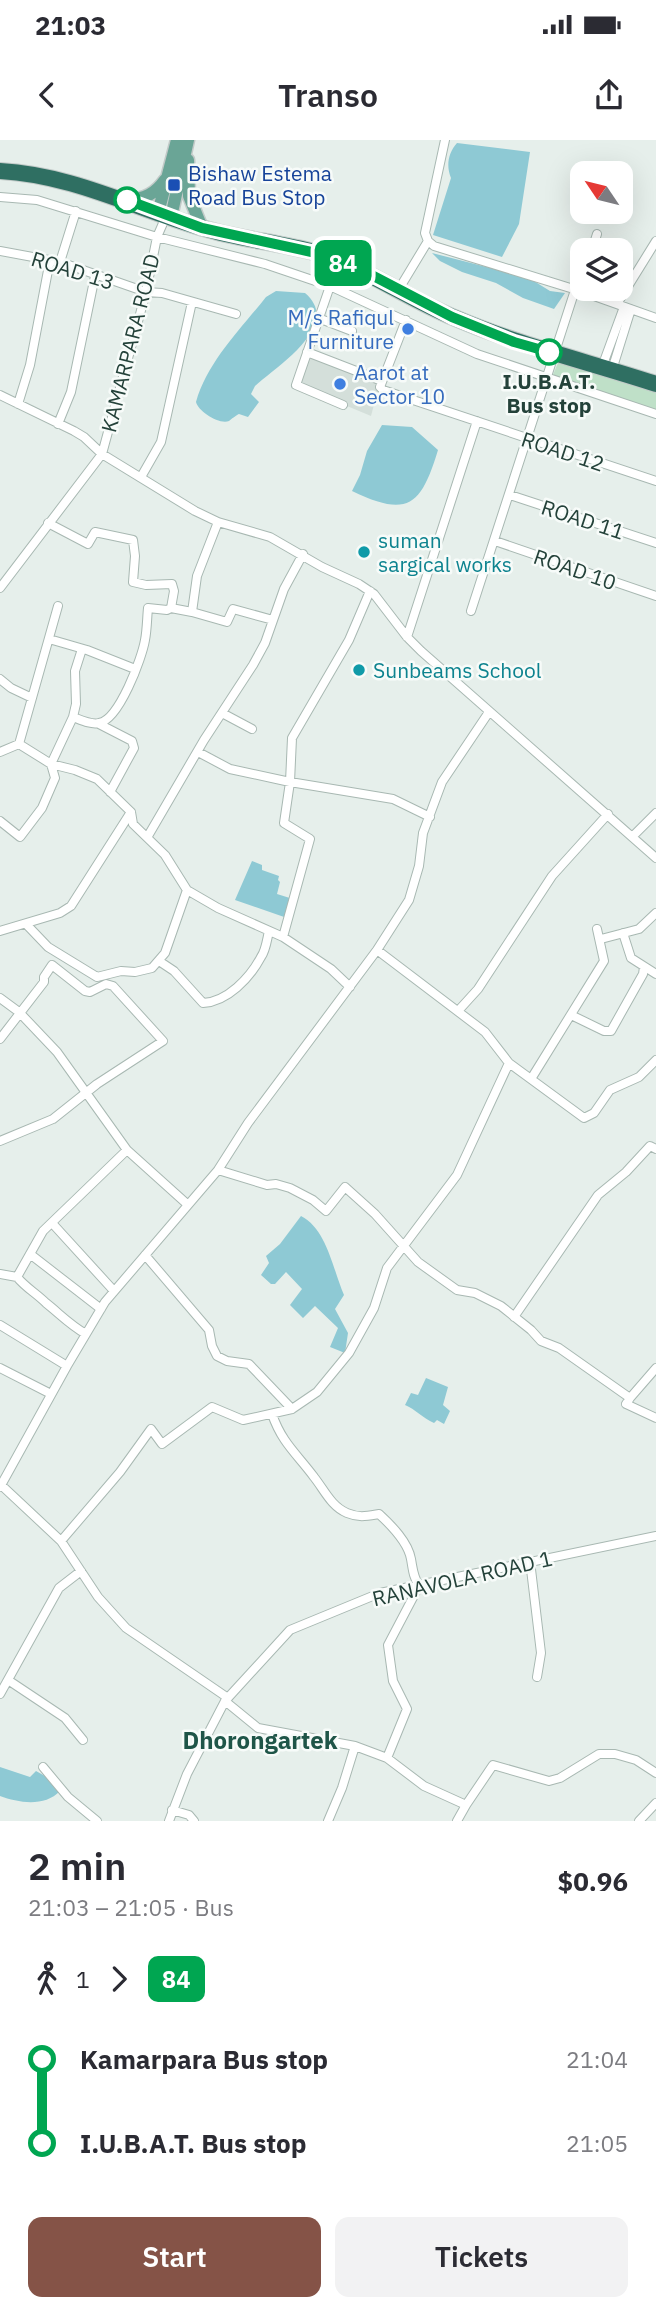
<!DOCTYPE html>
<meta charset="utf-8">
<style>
body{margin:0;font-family:"IBM Plex Sans",sans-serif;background:#f2f2f3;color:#2b2b33;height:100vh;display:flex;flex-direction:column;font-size:26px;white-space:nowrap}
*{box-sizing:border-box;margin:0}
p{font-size:23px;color:#7c7c81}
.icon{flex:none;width:38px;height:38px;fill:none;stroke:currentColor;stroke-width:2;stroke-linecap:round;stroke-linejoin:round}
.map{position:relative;height:1681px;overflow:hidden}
.side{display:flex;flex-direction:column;background:#fff;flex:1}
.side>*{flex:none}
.badge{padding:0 14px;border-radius:10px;font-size:24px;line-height:46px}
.needle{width:46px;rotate:305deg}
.fabs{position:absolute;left:570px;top:21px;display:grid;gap:14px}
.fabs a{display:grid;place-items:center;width:63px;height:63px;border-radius:14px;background:#fff;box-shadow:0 7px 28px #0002;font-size:35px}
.map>.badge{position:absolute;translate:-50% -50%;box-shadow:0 0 0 4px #fff}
.legs{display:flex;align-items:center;gap:10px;height:77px;padding:0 28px;font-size:23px}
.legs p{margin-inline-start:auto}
.head{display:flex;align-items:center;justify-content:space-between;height:119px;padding:0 28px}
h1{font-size:38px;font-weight:600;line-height:52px}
.button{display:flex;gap:14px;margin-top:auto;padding:14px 28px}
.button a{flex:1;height:80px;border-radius:14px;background:#855347;color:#fff;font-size:28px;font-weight:600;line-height:80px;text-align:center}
.button a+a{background:#f2f2f3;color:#2b2b33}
ul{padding:0 28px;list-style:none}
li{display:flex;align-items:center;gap:24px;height:84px;font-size:26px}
li i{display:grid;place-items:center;width:10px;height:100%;margin:0 9px;background:currentColor}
li i::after{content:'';width:18px;height:18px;margin:-9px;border:5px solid;border-radius:50%;background:#fff}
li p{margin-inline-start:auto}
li:first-child i{background:linear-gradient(#0000 50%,currentColor 0)}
li:last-child i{background:linear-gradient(currentColor 50%,#0000 0)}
.status{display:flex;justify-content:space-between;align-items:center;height:49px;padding:0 35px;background:#fff;direction:ltr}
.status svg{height:19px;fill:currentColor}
header{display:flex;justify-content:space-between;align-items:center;height:91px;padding:0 28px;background:#fff;font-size:32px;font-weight:600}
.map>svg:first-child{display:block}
.built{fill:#d4dfda}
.green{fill:#bfe0c8}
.water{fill:#8ec9d4}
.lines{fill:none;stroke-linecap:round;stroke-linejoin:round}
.street-casing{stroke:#a8b8b2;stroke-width:10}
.primary-casing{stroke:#c2cac8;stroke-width:15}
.highway-casing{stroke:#c2cac8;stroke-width:18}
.street{stroke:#fff;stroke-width:8}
.primary{stroke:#6aa596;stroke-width:12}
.highway{stroke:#2f6f62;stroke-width:16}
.line-1-casing{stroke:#fff;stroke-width:16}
.line-1{stroke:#00a651;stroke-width:10}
.transit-dot{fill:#1a4fb4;stroke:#f7fbf9;stroke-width:2.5}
.stop-1-dot{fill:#fff;stroke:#00a651;stroke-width:3.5}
.shop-dot{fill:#3f7fe0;stroke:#f7fbf9;stroke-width:2.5}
.culture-dot{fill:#0f9aa8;stroke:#f7fbf9;stroke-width:2.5}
.labels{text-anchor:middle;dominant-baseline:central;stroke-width:5;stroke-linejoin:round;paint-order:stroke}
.transit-label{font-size:21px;fill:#164399;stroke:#f7fbf9;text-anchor:start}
.street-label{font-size:21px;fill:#24423a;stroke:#f7fbf9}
.shop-label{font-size:21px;fill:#366cbe;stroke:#f7fbf9;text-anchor:end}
.stop-label{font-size:21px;font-weight:bold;fill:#24423a;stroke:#f7fbf9}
.culture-label{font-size:21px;fill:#0d838f;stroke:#f7fbf9;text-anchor:start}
.quarter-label{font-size:24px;font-weight:bold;fill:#1f5548;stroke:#f7fbf9}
</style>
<div class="status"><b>21:03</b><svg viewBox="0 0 49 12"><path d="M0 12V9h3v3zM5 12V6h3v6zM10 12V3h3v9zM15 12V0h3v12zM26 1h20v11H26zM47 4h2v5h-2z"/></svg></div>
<header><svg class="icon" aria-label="back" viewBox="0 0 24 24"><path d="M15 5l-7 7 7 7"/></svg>Transo<svg class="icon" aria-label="share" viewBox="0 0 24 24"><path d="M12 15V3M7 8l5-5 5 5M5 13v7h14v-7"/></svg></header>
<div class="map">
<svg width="656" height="1681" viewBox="0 0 656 1681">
<rect width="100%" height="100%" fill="#e6efeb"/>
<!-- built -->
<path class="built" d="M 309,215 L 380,242 L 371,276 L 299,246 Z"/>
<!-- green -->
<path class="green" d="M 560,218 L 656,249 L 656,271 L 552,237 Z"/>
<!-- water -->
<path class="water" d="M 457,3 L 530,12 L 519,84 L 502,117 L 433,95 L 451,38 C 446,26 448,13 457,3 Z
M 432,113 L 529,138 L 550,151 L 565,153 L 554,169 L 523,158 L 496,143 L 462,132 L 440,121 Z
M 276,151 L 305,153 C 343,185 277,226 255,246 L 251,254 L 259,262 L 248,277 L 239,274 C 238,274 230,280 229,281 C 219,285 198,271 196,262 C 208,221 240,190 266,157 Z
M 382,285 L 412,287 L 438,310 C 421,366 408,378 352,351 L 360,335 L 367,311 Z
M 252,721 L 262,725 L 262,730 L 279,736 L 278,740 L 280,742 L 277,754 L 293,759 L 287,778 L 235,760 Z
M 301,1076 C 327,1089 333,1130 344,1155 L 335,1169 L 348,1193 L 345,1213 L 330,1207 L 338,1188 L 315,1166 L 303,1178 L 290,1165 L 302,1149 L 286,1132 L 275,1144 L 271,1144 L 261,1135 L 269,1123 L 266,1116 L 280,1104 Z
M 426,1238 L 448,1247 L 443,1265 L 450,1271 L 444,1284 L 437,1280 L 434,1283 C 423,1278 415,1269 405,1265 L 411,1253 L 418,1255 Z
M 0,1627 L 30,1637 L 36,1631 L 52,1640 L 60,1651 C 45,1667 19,1663 0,1656 Z"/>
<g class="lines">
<defs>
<path id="street" d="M 445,0 L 425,93 L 428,101 L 434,106 L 580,151 L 656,178
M 0,57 L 37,60 L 157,97 L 265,124 L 330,146 L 477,214 L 656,274
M 592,110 L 597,94
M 0,111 L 60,122 L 146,152 L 162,153 L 236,174
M 60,122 L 76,71
M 330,146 L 296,245 L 343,265
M 399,149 L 428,101
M 580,151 L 583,140
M 617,164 L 656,101
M 318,178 L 352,191
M 406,180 L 380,247 L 383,250 L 656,341
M 307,212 L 382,241
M 602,227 L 624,167
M 612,230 L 631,169
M 0,255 L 74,291 L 84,297 L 102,314 L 195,371 L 218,382 L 270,397 L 322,427 L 359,444 L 374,454 L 407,497 L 421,511 L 656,718
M 18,264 L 30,225 L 50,120
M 58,284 L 71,252 L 95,136
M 141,337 L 161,302 L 192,162
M 510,355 L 656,403
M 218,382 L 197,436 L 192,472 L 227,482 L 233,469 L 273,480
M 48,383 L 88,404 L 95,392 L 133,400 L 135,416 L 133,442 L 146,445 L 172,444 L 174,451 L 171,468 L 192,472
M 495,401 L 656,456
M 0,448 L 102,314 L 146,152 L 157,97 L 167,74
M 471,471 L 575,150
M 407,497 L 477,281
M 49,499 L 87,510 L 135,529
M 0,539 L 11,548 L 32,558
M 222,573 L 252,589
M 73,577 L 76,564 L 75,531 L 82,509
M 99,584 L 132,601 L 134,608 L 110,652
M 19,604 L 58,466
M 0,612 L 19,604 L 51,624 L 75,630 L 97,639 L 131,672 L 133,684 L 165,715 L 187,750 L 218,768 L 283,797 L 331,829 L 350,847
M 198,612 L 230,629 L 290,642 L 393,659 L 430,677
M 0,681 L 20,697 L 42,668 L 55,638 L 51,624 L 73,577 C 81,580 91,585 99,583 C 119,580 142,518 145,500 C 147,490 147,478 148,468 L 167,470 L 171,468
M 148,696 L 204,600 L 253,525 L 265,503 L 284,449 L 303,414
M 632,697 L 656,673
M 26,784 L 48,807 L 97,837 L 121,831 L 135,832 L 152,828 L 165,813 L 187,750
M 0,791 L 60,773 L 71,766 L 131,672
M 623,793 L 631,818 L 656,834
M 283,797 L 310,699 L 284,683 L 290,642 L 292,598 L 349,500 L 370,451
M 601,799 L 639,789 L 656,773
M 377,810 L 485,892 L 509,923 L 584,978 L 594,973 L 610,950 L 639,937 L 656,920
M 159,821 L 174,831 L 203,863 C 227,862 250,838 261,817 C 266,810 267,799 269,791
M 0,858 L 19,872 L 57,912 L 127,1010 L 187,1064
M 458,871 L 478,849 L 552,736 L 608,674
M 571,875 L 604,891 L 611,891 L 643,834 L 644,827
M 0,899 L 44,842 L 44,837 L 52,825 L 85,851 L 90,852 L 106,844 L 113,846 L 163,901 L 97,944 L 53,979 L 0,1001
M 531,939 L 604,821 L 597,789
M 218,1030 L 267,1045 L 276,1044 L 290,1048 L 313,1060 L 326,1071 L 345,1047 L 375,1074 L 418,1122 L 457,1150 L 475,1153 L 501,1166 L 531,1190 L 541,1201 L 559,1208 L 630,1258 L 626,1264 L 656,1278
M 52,1083 L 114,1151
M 30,1114 L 101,1169
M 145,1115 L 209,1190 L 212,1206 L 217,1216 L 227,1221 L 249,1224 L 292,1269
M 0,1134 L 17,1137 L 43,1091 L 127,1010
M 17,1137 C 26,1148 36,1153 46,1163 C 60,1174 70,1185 86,1194
M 514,1177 L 598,1055 L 626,1032 L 650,1006 L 656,1009
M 0,1185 L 67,1226
M 0,1228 L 51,1254
M 630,1258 L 656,1228
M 272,1274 C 282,1303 297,1314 314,1337 C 325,1351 331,1366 347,1373 C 359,1378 367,1376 379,1374 C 392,1386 408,1402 411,1419 C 413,1430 413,1436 419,1446 L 388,1505 L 393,1541 L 407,1569 L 387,1618
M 0,1344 L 61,1401 L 98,1457 L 126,1488 L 228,1558
M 0,1347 L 67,1226 L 105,1162 L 218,1030 L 248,983 L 377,810 L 409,760 L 419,726 L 423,693 L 442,642 L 489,572
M 61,1401 L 120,1332 L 151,1289 L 162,1304 L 212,1267 L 243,1280 L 292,1269 L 317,1252 L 349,1213 L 374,1168 L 387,1128 L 457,1035 L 509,923
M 530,1421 L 541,1513 L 537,1537
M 8,1540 L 65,1578 L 83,1600
M 0,1554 L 59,1448 L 81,1431
M 225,1561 L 258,1588 L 355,1606 L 387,1618 L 424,1646 L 466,1665 L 493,1625 L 549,1641 L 560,1638 L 599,1614 L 615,1614 L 636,1620 L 656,1633
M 43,1627 L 68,1657 L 97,1681
M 172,1670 L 189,1675 L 194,1681
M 169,1681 L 187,1634 L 225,1561 L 290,1490 L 380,1453 L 656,1396
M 328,1681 L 342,1648 L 355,1606
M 457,1681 L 466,1665
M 639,1681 L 656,1663"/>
<path id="primary" d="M 188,20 L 189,56 L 202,88
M 127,60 C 145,59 155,54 165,40
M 158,73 L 177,0
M 171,77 L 188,0"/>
<path id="highway" d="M 0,31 C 73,35 134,68 203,88 C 240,100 279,102 317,113 C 366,128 408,159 455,178 C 521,206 589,222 656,244"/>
</defs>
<!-- street casing -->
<use href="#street" class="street-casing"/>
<!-- primary casing -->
<use href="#primary" class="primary-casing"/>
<!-- highway casing -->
<use href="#highway" class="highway-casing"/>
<!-- street -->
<use href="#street" class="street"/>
<!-- primary -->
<use href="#primary" class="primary"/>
<!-- highway -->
<use href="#highway" class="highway"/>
</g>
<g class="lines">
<defs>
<path id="line-1" d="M 127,60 L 202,88 L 316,113 L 362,130 L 452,177 L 514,202 L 549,212"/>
</defs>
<!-- line-1 casing -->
<use href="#line-1" class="line-1-casing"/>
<!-- line-1 -->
<use href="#line-1" class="line-1"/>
</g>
<!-- markers -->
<rect class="transit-dot" x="167" y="38" width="14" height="14" rx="3.5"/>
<g class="stop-1-dot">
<circle cx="127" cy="60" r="12"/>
<circle cx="549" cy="212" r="12"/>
</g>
<g class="shop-dot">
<circle cx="408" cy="189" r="7"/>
<circle cx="340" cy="244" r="7"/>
</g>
<g class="culture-dot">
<circle cx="364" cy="412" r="7"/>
<circle cx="359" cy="530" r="7"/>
</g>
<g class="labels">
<!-- transit labels -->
<g class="transit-label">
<text x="188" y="33">Bishaw Estema<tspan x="188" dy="24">Road Bus Stop</tspan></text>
</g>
<!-- street labels -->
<g class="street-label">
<text transform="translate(73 130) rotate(17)">ROAD 13</text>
<text transform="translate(130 203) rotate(-76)">KAMARPARA ROAD</text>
<text transform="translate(563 311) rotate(18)">ROAD 12</text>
<text transform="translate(583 379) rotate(18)">ROAD 11</text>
<text transform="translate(575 429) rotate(19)">ROAD 10</text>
<text transform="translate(462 1438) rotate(-13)">RANAVOLA ROAD 1</text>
</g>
<!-- shop labels -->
<g class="shop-label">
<text x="394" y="177">M/s Rafiqul<tspan x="394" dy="24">Furniture</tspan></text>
<text x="354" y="232" text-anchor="start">Aarot at<tspan x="354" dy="24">Sector 10</tspan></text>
</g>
<!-- stop labels -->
<g class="stop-label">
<text x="549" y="241">I.U.B.A.T.<tspan x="549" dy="24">Bus stop</tspan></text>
</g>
<!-- culture labels -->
<g class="culture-label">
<text x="378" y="400">suman<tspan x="378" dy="24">sargical works</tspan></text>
<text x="373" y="530">Sunbeams School</text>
</g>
<!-- quarter labels -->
<g class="quarter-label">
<text x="260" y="1600">Dhorongartek</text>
</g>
</g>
</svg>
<div class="fabs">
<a><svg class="needle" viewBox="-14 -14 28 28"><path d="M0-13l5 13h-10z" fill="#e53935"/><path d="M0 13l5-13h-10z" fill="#7c7c81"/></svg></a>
<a><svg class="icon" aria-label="layers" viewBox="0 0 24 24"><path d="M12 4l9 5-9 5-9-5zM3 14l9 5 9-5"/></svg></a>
</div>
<b class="badge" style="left:343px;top:123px;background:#00a651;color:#fff">84</b>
</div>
<section class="side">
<div class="head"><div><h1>2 min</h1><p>21:03 – 21:05 · Bus</p></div><b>$0.96</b></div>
<div class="legs"><svg class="icon" aria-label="walk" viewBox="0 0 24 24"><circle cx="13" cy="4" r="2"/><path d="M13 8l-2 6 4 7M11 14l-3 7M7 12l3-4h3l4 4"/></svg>1<svg class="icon" aria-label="forward" viewBox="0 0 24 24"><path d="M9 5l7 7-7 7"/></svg><b class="badge" style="background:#00a651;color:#fff">84</b></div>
<ul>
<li><i style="color:#00a651"></i><b>Kamarpara Bus stop</b><p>21:04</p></li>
<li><i style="color:#00a651"></i><b>I.U.B.A.T. Bus stop</b><p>21:05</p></li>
</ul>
<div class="button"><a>Start</a><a>Tickets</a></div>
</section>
